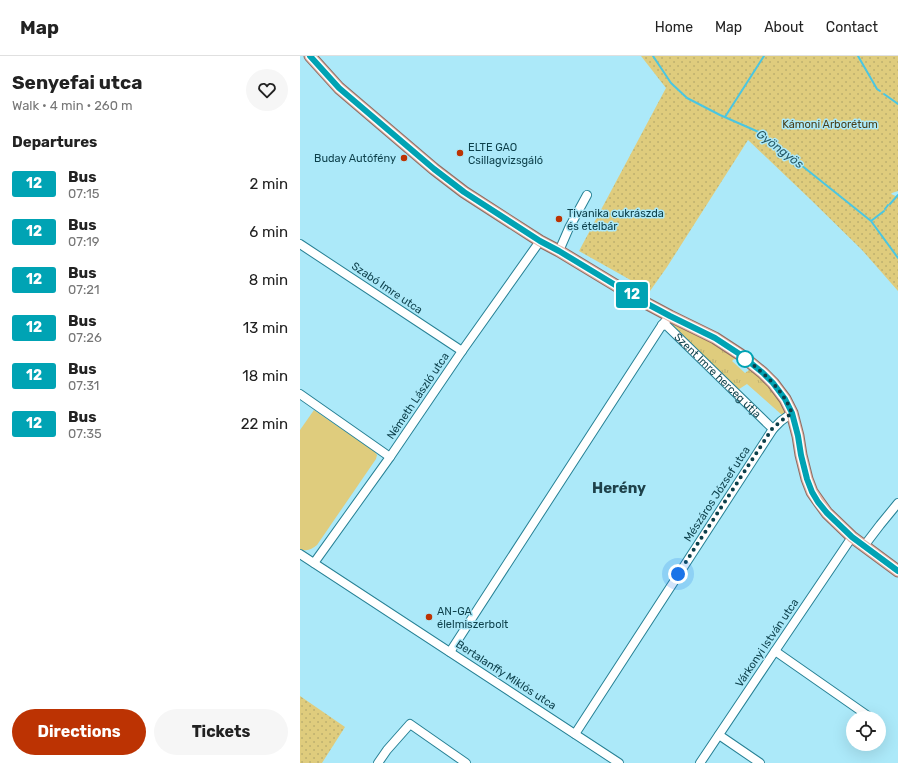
<!DOCTYPE html>
<meta charset="utf-8">
<style>
body{margin:0;font-family:Rubik,sans-serif;background:#f6f6f6;color:#222;height:100vh;display:flex;flex-direction:column;font-size:15px;white-space:nowrap}
*{box-sizing:border-box;margin:0}
p{font-size:13px;color:#767676}
.icon{flex:none;width:22px;height:22px;fill:none;stroke:currentColor;stroke-width:2;stroke-linecap:round;stroke-linejoin:round}
.map{position:relative;flex:1;overflow:hidden}
.sheet{display:flex;flex-direction:column;background:#fff;width:300px}
.sheet>*{flex:none}
.badge{padding:0 8px;border-radius:3px;font-size:14px;line-height:26px}
.tools{position:absolute;left:546px;top:655px;display:grid;gap:8px}
.tools a{display:grid;place-items:center;width:40px;height:40px;border-radius:50%;background:#fff;box-shadow:0 4px 16px #0002;font-size:20px}
.you{position:absolute;width:20px;height:20px;margin:-10px;border:3px solid #fff;border-radius:50%;background:#1a73e8;box-shadow:0 0 0 6px #1a73e833}
.map>.badge{position:absolute;translate:-50% -50%;box-shadow:0 0 0 2px #fff}
h2{padding:0 12px;font-size:15px;line-height:36px}
.round{display:grid;place-items:center;flex:none;width:42px;height:42px;border-radius:21px;background:#f6f6f6}
.headline{display:flex;align-items:center;justify-content:space-between;height:68px;padding:0 12px}
h1{font-size:19px;font-weight:700;line-height:30px}
.primary-button{display:flex;gap:8px;margin-top:auto;padding:8px 12px}
.primary-button a{flex:1;height:46px;border-radius:24px;background:#bc3303;color:#fff;font-size:16px;font-weight:700;line-height:46px;text-align:center}
.primary-button a+a{background:#f6f6f6;color:#222}
ul{padding:0;list-style:none}
li{display:flex;align-items:center;gap:12px;height:48px;padding:0 12px}
li div{flex:1}
li b{display:block;font-size:15px}
li em{font-style:normal}
li .badge{min-width:44px;font-weight:700;text-align:center}
header{display:flex;align-items:center;gap:24px;box-sizing:border-box;height:56px;padding:0 20px;background:#fff;border-bottom:1px solid #e0e0e0}
header strong{font-size:19px}
nav{display:flex;gap:22px;margin-inline-start:auto;font-size:14px}
main{display:flex;flex:1;min-height:0}
.map>svg:first-child{display:block}
.grass{fill:#dfcc7d}
.park{fill:url(#park-tufts)}
.garden{fill:url(#garden-dots)}
.lines{fill:none;stroke-linecap:round;stroke-linejoin:round}
.stream{stroke:#4ac6e2;stroke-width:2}
.minor-casing{stroke:#278195;stroke-width:10}
.major-casing{stroke:#8d6c63;stroke-width:13}
.minor{stroke:#fff;stroke-width:8}
.major{stroke:#e4b6a9;stroke-width:11}
.line-casing{stroke:#fff;stroke-width:9}
.line{stroke:#00a3b4;stroke-width:6}
.walk{stroke:#0c3f4a;stroke-width:4;stroke-dasharray:0 7.2}
.poi-dot{fill:#bc3303;stroke:#ace9f9;stroke-width:1.5}
.stop-dot{fill:#fff;stroke:#00a3b4;stroke-width:2}
.labels{text-anchor:middle;dominant-baseline:central;stroke-width:3;stroke-linejoin:round;paint-order:stroke}
.park-label{font-size:11px;fill:#4a401a;stroke:#ace9f9}
.poi-label{font-size:11px;fill:#0c3f4a;stroke:#ace9f9;text-anchor:start}
.street-label{font-size:11px;fill:#0c3f4a;stroke:#ace9f9}
.water-label{font-size:12px;font-style:italic;fill:#265965;stroke:#ace9f9}
.district-label{font-size:15px;font-weight:bold;fill:#1e414a;stroke:#ace9f9}
</style>
<header>
<strong>Map</strong>
<nav><a>Home</a><a>Map</a><a>About</a><a>Contact</a></nav>
</header>
<main>
<section class="sheet">
<div class="headline"><div><h1>Senyefai utca</h1><p>Walk · 4 min · 260 m</p></div><a class="round"><svg class="icon" aria-label="heart" viewBox="0 0 24 24"><path d="M12 20l-8-8c-3-5 5-10 8-4 3-6 11-1 8 4z"/></svg></a></div>
<h2>Departures</h2>
<ul>
<li><span class="badge" style="background:#00a3b4;color:#fff">12</span><div><b>Bus</b><p>07:15</p></div><em>2 min</em></li>
<li><span class="badge" style="background:#00a3b4;color:#fff">12</span><div><b>Bus</b><p>07:19</p></div><em>6 min</em></li>
<li><span class="badge" style="background:#00a3b4;color:#fff">12</span><div><b>Bus</b><p>07:21</p></div><em>8 min</em></li>
<li><span class="badge" style="background:#00a3b4;color:#fff">12</span><div><b>Bus</b><p>07:26</p></div><em>13 min</em></li>
<li><span class="badge" style="background:#00a3b4;color:#fff">12</span><div><b>Bus</b><p>07:31</p></div><em>18 min</em></li>
<li><span class="badge" style="background:#00a3b4;color:#fff">12</span><div><b>Bus</b><p>07:35</p></div><em>22 min</em></li>
</ul>
<div class="primary-button"><a>Directions</a><a>Tickets</a></div>
</section>
<div class="map">
<svg width="598" height="707" viewBox="0 0 598 707">
<defs>
<pattern id="park-tufts" width="24" height="20" patternUnits="userSpaceOnUse"><rect width="24" height="20" fill="#dfcc7d"/><path d="M3 7l-1-3M5 7V3M7 7l1-3M15 17l-1-3M17 17v-4M19 17l1-3" fill="none" stroke="#beb06e"/></pattern>
<pattern id="garden-dots" width="8" height="8" patternUnits="userSpaceOnUse"><rect width="8" height="8" fill="#dfcc7d"/><path d="M2 2h.1M6 6h.1" fill="none" stroke="#beb06e" stroke-width="1.8" stroke-linecap="round"/></pattern>
</defs>
<rect width="100%" height="100%" fill="#ace9f9"/>
<!-- grass -->
<path class="grass" d="M 14,354 L 74,395 L 77,399 L 76,403 L 17,489 C 12,493 7,496 0,493 L 0,374 Z"/>
<!-- park -->
<path class="park" d="M 370,263 L 437,300 L 432,305 L 445,317 L 453,311 L 473,332 L 487,356 L 482,359 L 447,328 L 436,335 L 367,270 Z"/>
<!-- garden -->
<path class="garden" d="M 341,0 L 598,0 L 598,135 L 592,137 L 591,138 L 598,141 L 598,235 L 562,194 L 510,143 L 448,84 L 367,211 L 350,235 L 279,195 L 366,32 Z
M 0,640 L 45,671 L 22,707 L 0,707 Z"/>
<g class="lines">
<!-- stream -->
<path class="stream" d="M 353,0 L 371,27 L 387,42 L 420,59 L 461,77 L 571,165 L 598,202
M 558,0 L 577,33 L 580,35
M 584,38 L 598,48
M 425,61 L 464,0
M 590,148 L 598,139
M 585,153 L 588,149
M 571,165 L 584,155"/>
<defs>
<g id="minor">
<path d="M 0,188 L 162,295"/>
<path d="M 259,195 L 269,172 L 287,139"/>
<path id="s1" d="M 362,269 L 367,270 L 473,373"/>
<path d="M 0,338 L 90,401"/>
<path d="M 564,490 L 580,469 L 598,447"/>
<path d="M 0,498 L 319,707"/>
<path d="M 14,507 L 90,401 L 162,295 L 240,185"/>
<path d="M 475,595 L 571,662"/>
<path d="M 150,596 L 362,269 L 370,260"/>
<path d="M 275,678 L 473,373 L 481,365 L 492,357"/>
<path d="M 419,679 L 460,707"/>
<path d="M 78,707 L 87,694 L 110,668 L 166,707"/>
<path d="M 400,707 L 475,595 L 552,481"/>
</g>
<path id="major" d="M 10,0 L 39,32 L 134,113 L 164,136 L 240,185 L 259,195 L 340,244 L 370,260 L 415,282 L 441,299 L 463,317 L 473,327 L 485,343 L 492,357 L 498,380 L 501,399 L 507,423 L 512,436 L 519,446 L 527,457 L 552,481 L 598,515"/>
</defs>
<!-- minor casing -->
<use href="#minor" class="minor-casing"/>
<!-- major casing -->
<use href="#major" class="major-casing"/>
<!-- minor -->
<use href="#minor" class="minor"/>
<!-- major -->
<use href="#major" class="major"/>
</g>
<g class="lines">
<defs>
<path id="line" d="M 10,0 L 39,32 L 134,113 L 164,136 L 240,185 L 259,195 L 340,244 L 370,260 L 415,282 L 441,299 L 463,317 L 473,327 L 485,343 L 492,357 L 498,380 L 501,399 L 507,423 L 512,436 L 518,446 L 527,457 L 552,481 L 598,515"/>
</defs>
<!-- line casing -->
<use href="#line" class="line-casing"/>
<!-- line -->
<use href="#line" class="line"/>
<!-- walk -->
<path class="walk" d="M 378,518 L 472,373 L 481,365 L 492,357 C 490,353 488,347 485,343 C 474,325 457,312 441,299 L 445,303"/>
</g>
<!-- markers -->
<g class="poi-dot">
<circle cx="160" cy="97" r="4"/>
<circle cx="104" cy="102" r="4"/>
<circle cx="259" cy="163" r="4"/>
<circle cx="129" cy="561" r="4"/>
</g>
<circle class="stop-dot" cx="445" cy="303" r="8"/>
<g class="labels">
<!-- park labels -->
<g class="park-label">
<text x="530" y="68">Kámoni Arborétum</text>
</g>
<!-- poi labels -->
<g class="poi-label">
<text x="168" y="91">ELTE GAO<tspan x="168" dy="13">Csillagvizsgáló</tspan></text>
<text x="96" y="102" text-anchor="end">Buday Autófény</text>
<text x="267" y="157">Tivanika cukrászda<tspan x="267" dy="13">és ételbár</tspan></text>
<text x="137" y="555">AN-GA<tspan x="137" dy="13">élelmiszerbolt</tspan></text>
</g>
<!-- street labels -->
<g class="street-label">
<text transform="translate(87 232) rotate(34)">Szabó Imre utca</text>
<text stroke="none"><textPath href="#s1" startOffset="76">Szent Imre herceg útja</textPath></text>
<text transform="translate(118 340) rotate(-56)">Németh László utca</text>
<text transform="translate(417 438) rotate(-57)">Mészáros József utca</text>
<text transform="translate(467 587) rotate(-56)">Várkonyi István utca</text>
<text transform="translate(206 619) rotate(33)">Bertalanffy Miklós utca</text>
</g>
<!-- water labels -->
<g class="water-label">
<text transform="translate(480 93) rotate(37)">Gyöngyös</text>
</g>
<!-- district labels -->
<g class="district-label">
<text x="319" y="432">Herény</text>
</g>
</g>
</svg>
<div class="tools">
<a><svg class="icon" aria-label="locate" viewBox="0 0 24 24"><circle cx="12" cy="12" r="6"/><path d="M12 2v4M12 18v4M2 12h4M18 12h4"/></svg></a>
</div>
<div class="you" style="left:378px;top:518px"></div>
<b class="badge" style="left:332px;top:239px;background:#00a3b4;color:#fff">12</b>
</div>
</main>
